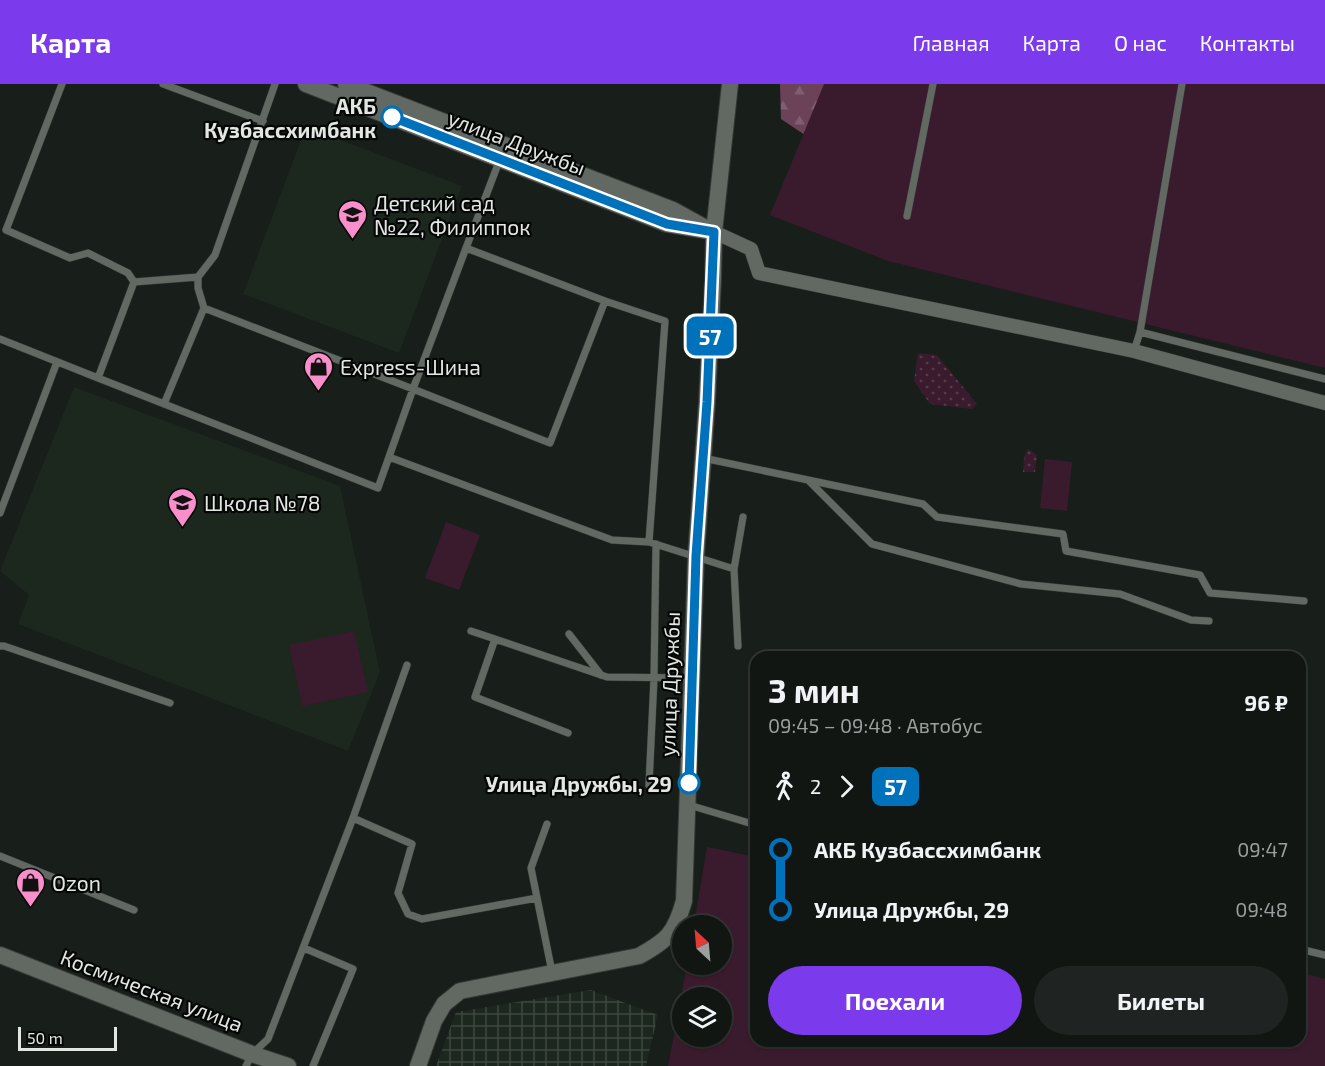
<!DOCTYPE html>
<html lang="ru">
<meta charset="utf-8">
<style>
body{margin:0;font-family:"Exo 2",sans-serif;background:#1f2321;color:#f1f3f6;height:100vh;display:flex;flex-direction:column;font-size:22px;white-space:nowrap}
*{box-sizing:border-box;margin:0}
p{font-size:20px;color:#9c9fa0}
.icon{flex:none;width:33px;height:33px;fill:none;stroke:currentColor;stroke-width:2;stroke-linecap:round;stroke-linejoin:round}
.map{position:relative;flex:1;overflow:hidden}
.drawer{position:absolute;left:750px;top:567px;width:556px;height:396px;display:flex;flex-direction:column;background:#121613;border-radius:18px;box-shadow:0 2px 4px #0004,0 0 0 2px #313533}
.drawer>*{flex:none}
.badge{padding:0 12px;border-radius:9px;font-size:21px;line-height:39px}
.needle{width:39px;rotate:334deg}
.buttons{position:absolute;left:672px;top:831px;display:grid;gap:12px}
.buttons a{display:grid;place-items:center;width:60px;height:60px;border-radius:50%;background:#121613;box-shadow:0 2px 4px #0004,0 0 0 2px #313533;font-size:30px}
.scale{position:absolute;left:18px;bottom:15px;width:99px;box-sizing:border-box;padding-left:6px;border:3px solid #e3e7e4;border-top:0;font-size:16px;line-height:21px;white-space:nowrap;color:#e3e7e4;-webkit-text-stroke:4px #050706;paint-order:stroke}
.map>.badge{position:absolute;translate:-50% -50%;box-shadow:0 0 0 3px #fff}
.legs{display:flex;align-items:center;gap:9px;height:66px;padding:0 18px;font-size:20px}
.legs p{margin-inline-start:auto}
.summary{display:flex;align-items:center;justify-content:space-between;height:102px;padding:0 18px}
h1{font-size:33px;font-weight:700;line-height:45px}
.action{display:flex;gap:12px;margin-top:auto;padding:12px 18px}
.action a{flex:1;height:69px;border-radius:36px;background:#7c3aed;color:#fff;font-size:24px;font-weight:700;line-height:69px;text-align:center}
.action a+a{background:#1f2321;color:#f1f3f6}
ul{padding:0 18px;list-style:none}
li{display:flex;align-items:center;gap:21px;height:60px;font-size:22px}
li i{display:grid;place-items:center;width:9px;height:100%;margin:0 8px;background:currentColor}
li i::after{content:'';width:15px;height:15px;margin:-8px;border:4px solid;border-radius:50%;background:#121613}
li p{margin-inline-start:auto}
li:first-child i{background:linear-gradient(#0000 50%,currentColor 0)}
li:last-child i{background:linear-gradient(currentColor 50%,#0000 0)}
header{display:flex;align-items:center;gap:36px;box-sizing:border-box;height:84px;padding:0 30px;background:#7c3aed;color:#fff}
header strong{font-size:28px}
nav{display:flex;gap:33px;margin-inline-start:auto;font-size:21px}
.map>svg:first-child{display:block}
.built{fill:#1c271e}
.industrial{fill:url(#industrial-grid)}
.forest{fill:url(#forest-firs)}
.park{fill:url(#park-dots)}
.garden{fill:#3a1b2d;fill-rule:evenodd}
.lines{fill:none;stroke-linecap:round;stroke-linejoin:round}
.service-casing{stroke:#353936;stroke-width:8}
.minor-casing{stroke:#353936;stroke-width:15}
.tertiary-casing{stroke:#353936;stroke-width:18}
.service{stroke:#616962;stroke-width:7}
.minor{stroke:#616962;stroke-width:14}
.tertiary{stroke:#616962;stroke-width:16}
.line-1-casing{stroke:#fff;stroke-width:14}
.line-1{stroke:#0072bc;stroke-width:9}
.stop-1-dot{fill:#fff;stroke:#0072bc;stroke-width:3}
.labels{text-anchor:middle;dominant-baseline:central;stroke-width:4.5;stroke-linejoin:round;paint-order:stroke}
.stop-label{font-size:21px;font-weight:bold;fill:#e3e7e4;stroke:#050706;text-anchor:end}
.street-label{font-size:21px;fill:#e3e7e4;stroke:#050706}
.poi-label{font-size:21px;fill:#e3e7e4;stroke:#050706;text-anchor:start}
</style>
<header>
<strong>Карта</strong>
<nav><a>Главная</a><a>Карта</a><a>О нас</a><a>Контакты</a></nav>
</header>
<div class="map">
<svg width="1325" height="982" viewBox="0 0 1325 982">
<defs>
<pattern id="industrial-grid" width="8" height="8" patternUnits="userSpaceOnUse" patternTransform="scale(1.5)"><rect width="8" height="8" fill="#1c271e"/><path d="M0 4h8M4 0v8" fill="none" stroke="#3d463f"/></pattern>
<pattern id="forest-firs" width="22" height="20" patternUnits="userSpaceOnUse" patternTransform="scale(1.5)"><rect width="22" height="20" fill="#6c4258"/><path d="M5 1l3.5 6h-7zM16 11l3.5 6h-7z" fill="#815d70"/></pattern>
<pattern id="park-dots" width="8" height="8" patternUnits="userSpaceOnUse" patternTransform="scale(1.5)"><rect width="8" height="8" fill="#3a1b2d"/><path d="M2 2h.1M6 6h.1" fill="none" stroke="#563c4b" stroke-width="1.8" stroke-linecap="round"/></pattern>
</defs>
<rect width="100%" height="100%" fill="#181e19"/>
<!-- built -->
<path class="built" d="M 306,43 L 462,102 L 399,269 L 243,210 Z
M 74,303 L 340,402 L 380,588 L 348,667 L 18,540 L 29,511 L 0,487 Z"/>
<!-- industrial -->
<path class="industrial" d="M 591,906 L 658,931 L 646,982 L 436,982 L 456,928 Z"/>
<!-- forest -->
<path class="forest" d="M 780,0 L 893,0 L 838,73 L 781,35 Z"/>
<!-- park -->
<path class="park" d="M 918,269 L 937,271 L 977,320 L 972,325 L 930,320 L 914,297 Z
M 1028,365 L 1037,371 L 1035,388 L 1023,388 L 1024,373 Z"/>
<!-- garden -->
<path class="garden" d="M 824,0 L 1325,0 L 1325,284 L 888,177 L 770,131 Z
M 1045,375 L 1072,378 L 1067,427 L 1040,424 Z
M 446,438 L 480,451 L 459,506 L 425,494 Z
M 354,547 L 368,608 L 302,622 L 289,561 Z
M 707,763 L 756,773 L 756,957 L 1300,957 L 1301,889 L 1325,895 L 1325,982 L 668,982 L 687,881 L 722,880 L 722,842 L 694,841 ZM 682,914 L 722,914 L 722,952 L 682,952 Z"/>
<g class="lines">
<defs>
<path id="service" d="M 163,0 L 263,37
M 907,132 L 933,0
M 134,198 L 198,193
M 605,217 L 665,237 L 649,458
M 204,224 L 413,305 L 466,164
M 1140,248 L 1182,0
M 0,255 L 98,294 L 134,198 L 128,189 L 88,169 L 70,174 L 6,146 L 62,0
M 1134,267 L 1140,248 L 1325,295
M 98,294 L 378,404 L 413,305 L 550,359 L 605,217 L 466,164 L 500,75
M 164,320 L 204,224 L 198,204 L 198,193 L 215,171 L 275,0
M 389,373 L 612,456 L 649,458 L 734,485 L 743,433
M 703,374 L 923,420 L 937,433 L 1063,450 L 1066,467 L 1200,491 L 1210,509 L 1304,517
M 809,397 L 872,460 L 1021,500 L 1120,510 L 1191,536 L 1209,537
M 0,429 L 57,278
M 734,485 L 738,562
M 471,547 L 495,555
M 569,550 L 601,591
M 0,562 L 4,562 L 170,619
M 568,649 L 475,613 L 495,555 L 607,593 L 691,594
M 649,701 L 654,594 L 656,460
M 689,721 L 756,741
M 353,734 L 412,760 L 398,809 L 408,830 L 422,835 L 537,814
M 547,740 L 531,784 L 552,888
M 0,772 L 134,826
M 304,864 L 353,885 L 313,982
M 1300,865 L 1325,871
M 246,982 L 252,970 L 268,955 L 353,734 L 407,581"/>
<path id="minor" d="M 714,148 L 751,165 L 759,189 L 1134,267 L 1325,319"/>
<path id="tertiary" d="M 306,0 L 667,140 L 714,148
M 346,0 L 673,126 L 702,142
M 0,871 L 252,970 L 288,982
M 418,982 L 434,937 L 444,920 L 460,907 L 639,872 C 668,856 675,849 684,817 L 696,472 L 707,318 L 713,195 L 714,148 L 730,0"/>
</defs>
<!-- service casing -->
<use href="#service" class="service-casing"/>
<!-- minor casing -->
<use href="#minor" class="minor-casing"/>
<!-- tertiary casing -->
<use href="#tertiary" class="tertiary-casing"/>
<!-- service -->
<use href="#service" class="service"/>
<!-- minor -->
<use href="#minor" class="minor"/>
<!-- tertiary -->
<use href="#tertiary" class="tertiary"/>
</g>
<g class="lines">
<defs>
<path id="line-1" d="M 392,33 L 667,140 L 714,148 L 707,318 L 696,472 L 689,699"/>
</defs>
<!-- line-1 casing -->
<use href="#line-1" class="line-1-casing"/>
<!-- line-1 -->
<use href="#line-1" class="line-1"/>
</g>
<!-- icons -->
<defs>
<symbol id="school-pin" viewBox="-11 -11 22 30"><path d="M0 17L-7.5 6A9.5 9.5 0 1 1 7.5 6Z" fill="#f98fca" stroke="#050706"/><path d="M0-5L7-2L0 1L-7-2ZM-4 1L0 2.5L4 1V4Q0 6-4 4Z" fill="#111"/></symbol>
<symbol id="shop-pin" viewBox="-11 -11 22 30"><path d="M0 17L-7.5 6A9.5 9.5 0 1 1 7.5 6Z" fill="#f98fca" stroke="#050706"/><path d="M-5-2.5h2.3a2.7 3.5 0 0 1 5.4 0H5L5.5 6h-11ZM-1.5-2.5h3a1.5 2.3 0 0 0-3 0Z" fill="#111"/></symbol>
</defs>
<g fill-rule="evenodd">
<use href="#school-pin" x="336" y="114" width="33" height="45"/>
<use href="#shop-pin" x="302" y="266" width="33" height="45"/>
<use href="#school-pin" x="166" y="402" width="33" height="45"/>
<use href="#shop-pin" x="14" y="782" width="33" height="45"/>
</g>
<!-- markers -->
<g class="stop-1-dot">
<circle cx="392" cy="33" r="10"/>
<circle cx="689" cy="699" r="10"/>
</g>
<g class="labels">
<!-- stop labels -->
<g class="stop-label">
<text x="376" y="21">АКБ<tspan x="376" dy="24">Кузбассхимбанк</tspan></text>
<text x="672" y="699">Улица Дружбы, 29</text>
</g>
<!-- street labels -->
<g class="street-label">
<text transform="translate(517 58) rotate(21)">улица Дружбы</text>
<text transform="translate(669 600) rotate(-88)">улица Дружбы</text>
<text transform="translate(152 906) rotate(21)">Космическая улица</text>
</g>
<!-- poi labels -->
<g class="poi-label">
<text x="374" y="118">Детский сад<tspan x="374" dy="24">№22, Филиппок</tspan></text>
<text x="340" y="282">Express-Шина</text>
<text x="204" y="418">Школа №78</text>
<text x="52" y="798">Ozon</text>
</g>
</g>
</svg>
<div class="buttons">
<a><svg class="needle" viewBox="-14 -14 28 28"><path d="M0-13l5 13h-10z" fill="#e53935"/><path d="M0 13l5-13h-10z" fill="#9c9fa0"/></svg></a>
<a><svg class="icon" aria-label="layers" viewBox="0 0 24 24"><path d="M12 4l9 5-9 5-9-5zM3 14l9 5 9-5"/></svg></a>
</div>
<div class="scale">50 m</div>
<b class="badge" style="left:710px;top:252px;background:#0072bc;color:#fff">57</b>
<section class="drawer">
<div class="summary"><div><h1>3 мин</h1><p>09:45 – 09:48 · Автобус</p></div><b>96 ₽</b></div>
<div class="legs"><svg class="icon" aria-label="walk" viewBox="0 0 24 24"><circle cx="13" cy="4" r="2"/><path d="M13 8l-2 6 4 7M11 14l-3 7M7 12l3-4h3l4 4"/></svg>2<svg class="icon" aria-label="forward" viewBox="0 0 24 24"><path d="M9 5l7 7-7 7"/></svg><b class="badge" style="background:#0072bc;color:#fff">57</b></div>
<ul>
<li><i style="color:#0072bc"></i><b>АКБ Кузбассхимбанк</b><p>09:47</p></li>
<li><i style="color:#0072bc"></i><b>Улица Дружбы, 29</b><p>09:48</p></li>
</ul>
<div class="action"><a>Поехали</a><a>Билеты</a></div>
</section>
</div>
